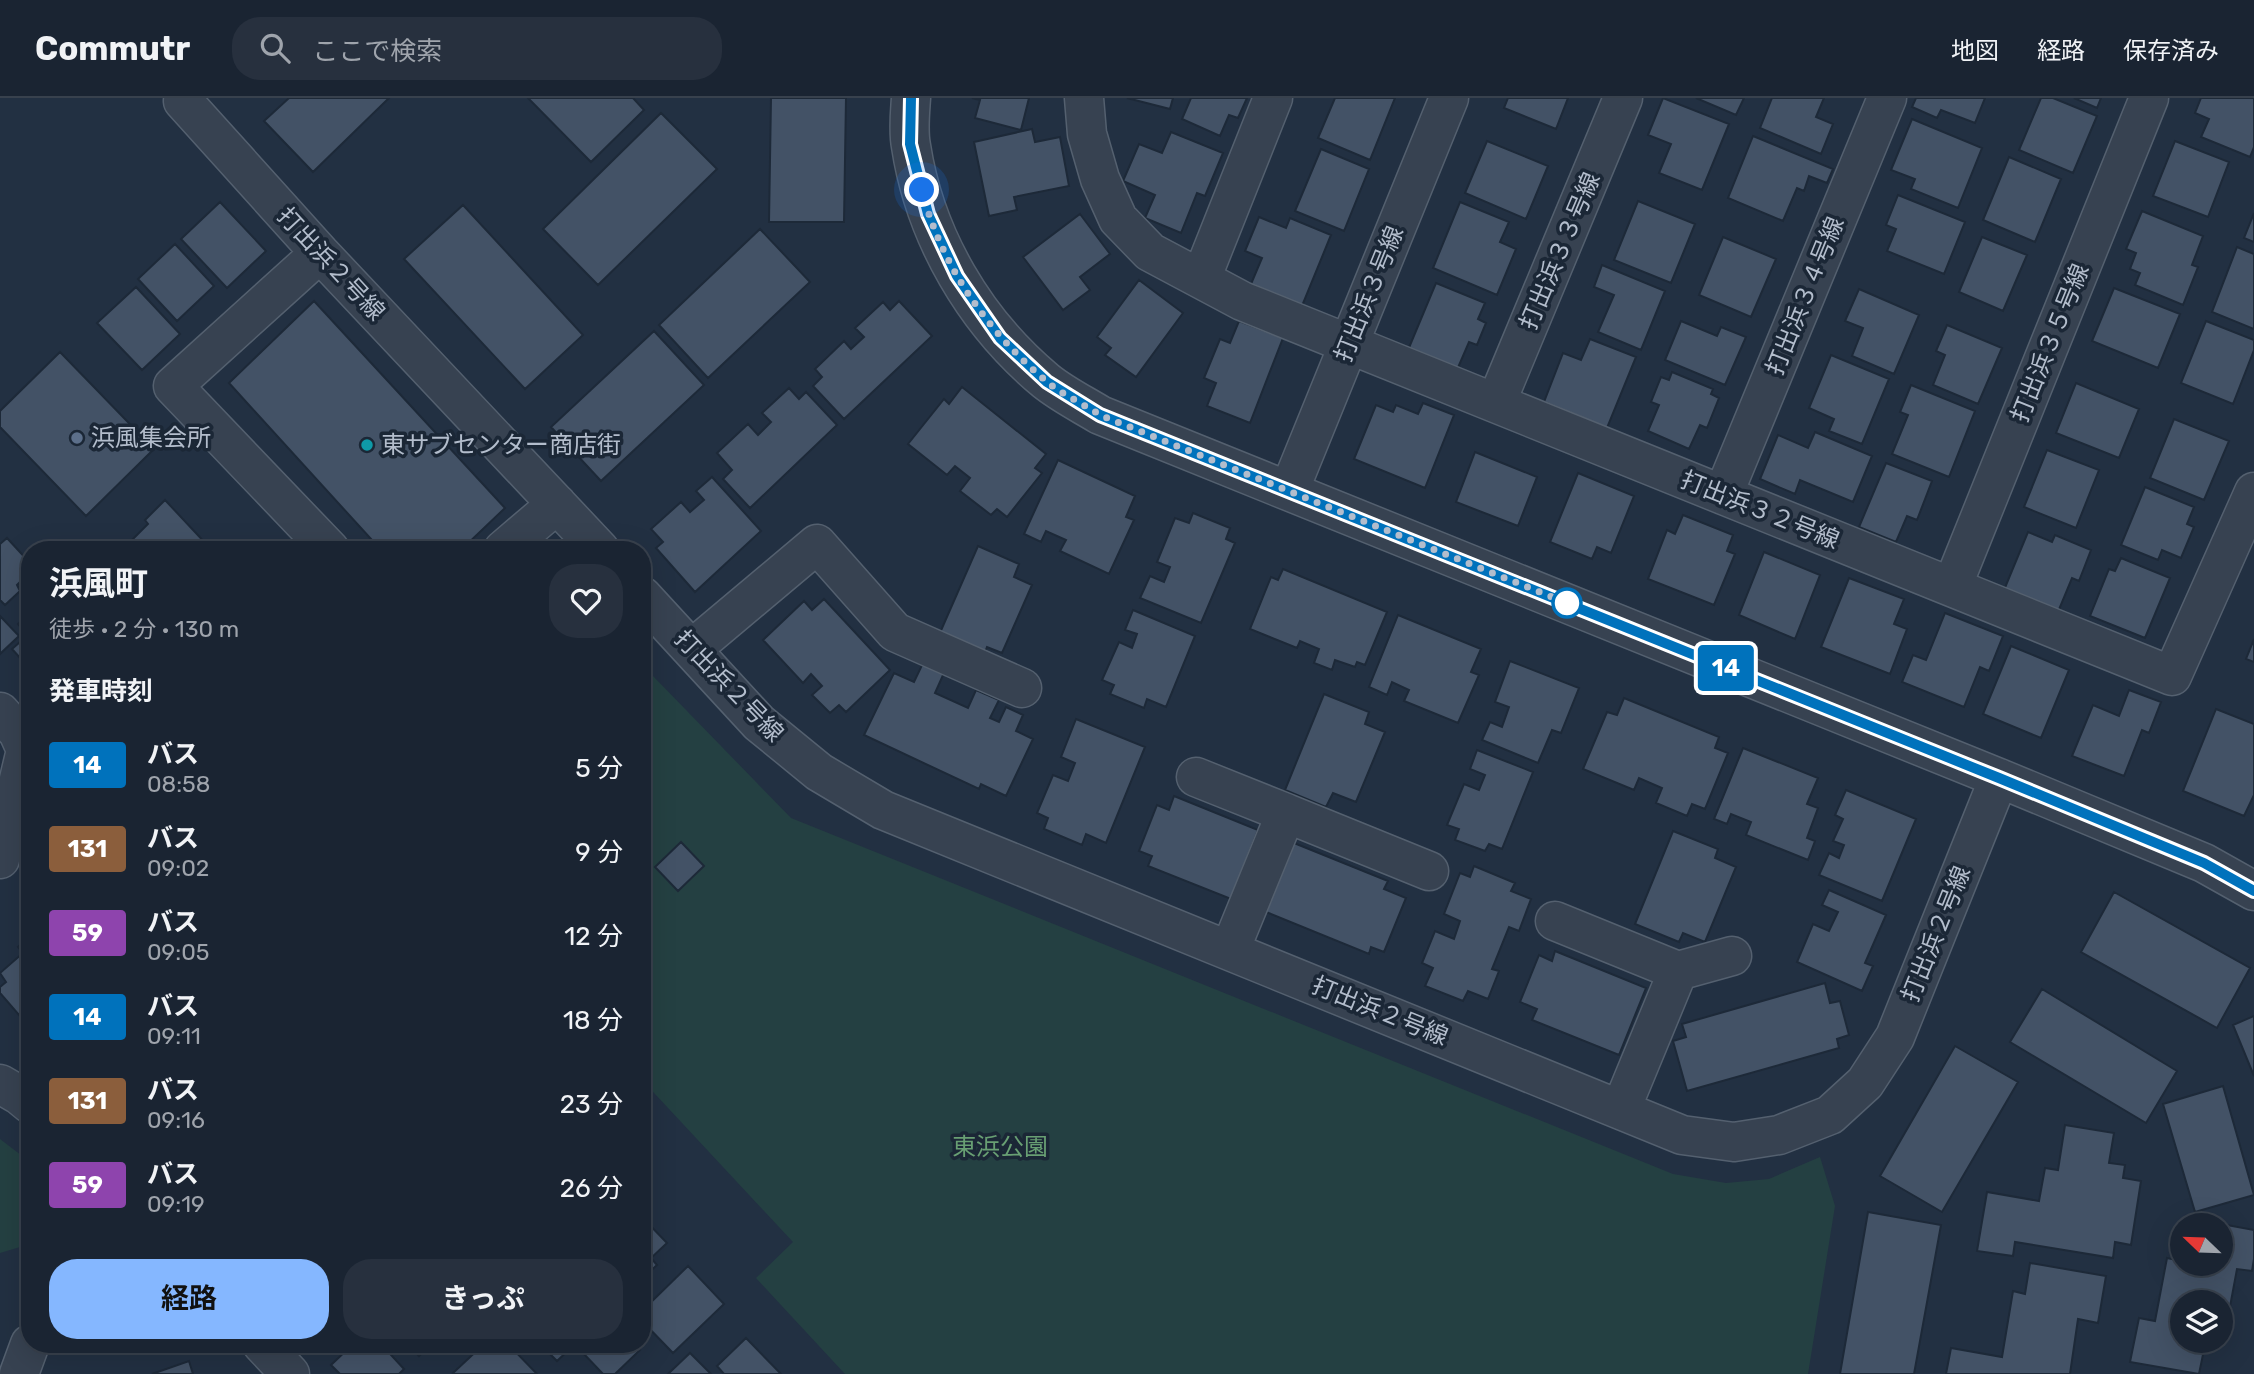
<!DOCTYPE html>
<html lang="ja">
<meta charset="utf-8">
<style>
body{margin:0;font-family:Rubik,"Noto Sans JP",sans-serif;background:#27303e;color:#f1f3f6;height:100vh;display:flex;flex-direction:column;font-size:26px;white-space:nowrap}
*{box-sizing:border-box;margin:0}
p{font-size:23px;color:#9fa4ac}
.icon{flex:none;width:38px;height:38px;fill:none;stroke:currentColor;stroke-width:2;stroke-linecap:round;stroke-linejoin:round}
.map{position:relative;flex:1;overflow:hidden}
.panel{position:absolute;left:21px;top:443px;width:630px;height:812px;display:flex;flex-direction:column;background:#1a2432;border-radius:28px;box-shadow:0 7px 28px #0002,0 0 0 2px #38414d}
.panel>*{flex:none}
.badge{padding:0 14px;border-radius:5px;font-size:24px;line-height:46px}
.needle{width:46px;rotate:293deg}
.tools{position:absolute;left:2170px;top:1115px;display:grid;gap:14px}
.tools a{display:grid;place-items:center;width:63px;height:63px;border-radius:50%;background:#1a2432;box-shadow:0 7px 28px #0002,0 0 0 2px #38414d;font-size:35px}
.you{position:absolute;width:35px;height:35px;margin:-18px;border:5px solid #fff;border-radius:50%;background:#1a73e8;box-shadow:0 0 0 10px #1a73e833}
.map>.badge{position:absolute;translate:-50% -50%;box-shadow:0 0 0 4px #fff}
h2{padding:0 28px;font-size:26px;line-height:63px}
.round{display:grid;place-items:center;flex:none;width:74px;height:74px;border-radius:28px;background:#27303e}
.overview{display:flex;align-items:center;justify-content:space-between;height:119px;padding:0 28px}
h1{font-size:33px;font-weight:700;line-height:52px}
.primary-button{display:flex;gap:14px;margin-top:auto;padding:14px 28px}
.primary-button a{flex:1;height:80px;border-radius:28px;background:#85b7ff;color:#111;font-size:28px;font-weight:700;line-height:80px;text-align:center}
.primary-button a+a{background:#27303e;color:#f1f3f6}
ul{padding:0;list-style:none}
li{display:flex;align-items:center;gap:21px;height:84px;padding:0 28px}
li div{flex:1}
li b{display:block;font-size:26px}
li em{font-style:normal}
li .badge{min-width:77px;font-weight:700;text-align:center}
header{display:flex;align-items:center;gap:42px;box-sizing:border-box;height:98px;padding:0 35px;background:#1a2432;border-bottom:2px solid #38414d}
header strong{font-size:33px}
nav{display:flex;gap:38px;margin-inline-start:auto;font-size:24px}
.search{width:490px;height:63px;background:#27303e;display:flex;align-items:center;gap:18px;box-sizing:border-box;padding:0 24px;border-radius:28px;color:#9fa4ac;font-size:26px}
.map>svg:first-child{display:block}
.green{fill:#244042}
.building{fill:#435266;stroke:#1d2938;stroke-width:2}
.lines{fill:none;stroke-linecap:round;stroke-linejoin:round}
.minor-casing{stroke:#54606f;stroke-width:41}
.minor{stroke:#374251;stroke-width:38}
.line-casing{stroke:#fff;stroke-width:16}
.line{stroke:#0072bc;stroke-width:10}
.walk{stroke:#b3bdcc;stroke-width:7;stroke-dasharray:0 12.6}
.service-dot{fill:#5c6f8a;stroke:#1b2736;stroke-width:2.5}
.culture-dot{fill:#0f9aa8;stroke:#1b2736;stroke-width:2.5}
.stop-dot{fill:#fff;stroke:#0072bc;stroke-width:3.5}
.labels{text-anchor:middle;dominant-baseline:central;stroke-width:7;stroke-linejoin:round;paint-order:stroke}
.street-label{font-size:24px;fill:#b3bdcc;stroke:#1b2736}
.poi-label{font-size:24px;fill:#b3bdcc;stroke:#1b2736;text-anchor:start}
.park-label{font-size:24px;fill:#689f73;stroke:#1b2736}
</style>
<header>
<strong>Commutr</strong>
<div class="search"><svg class="icon" aria-label="search" viewBox="0 0 24 24"><circle cx="10" cy="10" r="6"/><path d="M15 15l6 6"/></svg>ここで検索</div>
<nav><a>地図</a><a>経路</a><a>保存済み</a></nav>
</header>
<div class="map">
<svg width="2254" height="1276" viewBox="0 0 2254 1276">
<rect width="100%" height="100%" fill="#223042"/>
<!-- green -->
<path class="green" d="M 652,577 L 791,720 L 1673,1076 L 1726,1085 L 1769,1081 L 1820,1059 L 1835,1108 L 1808,1276 L 845,1276 L 756,1180 L 793,1144 L 642,982 L 642,586 Z
M 0,1041 L 30,1064 L 30,1146 L 0,1155 Z"/>
<!-- building -->
<path class="building" d="M 289,0 L 389,0 L 313,74 L 264,23 Z
M 528,0 L 633,0 L 644,12 L 591,64 Z
M 771,0 L 846,0 L 844,124 L 769,124 Z
M 972,0 L 1029,0 L 1021,32 L 975,20 L 980,2 Z
M 1127,0 L 1173,0 L 1170,11 Z
M 1191,0 L 1247,0 L 1238,20 L 1229,17 L 1220,38 L 1182,21 Z
M 1335,0 L 1395,0 L 1370,62 L 1318,40 Z
M 1508,0 L 1568,0 L 1556,31 L 1504,10 Z
M 1663,0 L 1729,26 L 1702,92 L 1659,75 L 1671,46 L 1648,37 Z
M 1696,0 L 1744,0 L 1736,17 Z
M 1772,0 L 1824,0 L 1816,19 L 1833,26 L 1821,56 L 1760,30 Z
M 1916,0 L 1985,0 L 1975,25 L 1941,12 L 1937,20 L 1912,9 Z
M 2041,0 L 2053,0 L 2097,18 L 2073,75 L 2019,52 Z
M 2074,0 L 2101,0 L 2097,10 Z
M 2201,0 L 2254,0 L 2254,49 L 2250,59 L 2201,39 L 2209,21 L 2195,15 Z
M 661,15 L 717,71 L 598,187 L 543,131 Z
M 1912,21 L 1982,50 L 1958,110 L 1911,91 L 1915,81 L 1891,72 Z
M 1032,31 L 1035,44 L 1060,39 L 1069,88 L 1014,99 L 1017,112 L 989,118 L 974,44 Z
M 1171,34 L 1223,55 L 1205,98 L 1197,95 L 1181,135 L 1145,120 L 1155,97 L 1123,83 L 1139,46 L 1162,55 Z
M 1753,38 L 1833,71 L 1827,85 L 1809,78 L 1804,93 L 1797,90 L 1783,123 L 1728,100 Z
M 1487,43 L 1548,68 L 1526,121 L 1465,95 Z
M 2175,43 L 2229,64 L 2208,119 L 2153,98 Z
M 1321,51 L 1369,71 L 1344,133 L 1295,113 Z
M 2009,59 L 2061,81 L 2035,144 L 1983,122 Z
M 1898,97 L 1965,124 L 1944,176 L 1887,153 L 1896,131 L 1886,127 Z
M 1638,103 L 1695,126 L 1671,185 L 1614,162 Z
M 220,104 L 266,153 L 227,190 L 181,141 Z
M 1460,104 L 1509,124 L 1500,144 L 1516,151 L 1497,197 L 1433,170 Z
M 463,107 L 583,237 L 525,291 L 404,161 Z
M 2142,113 L 2203,138 L 2192,167 L 2198,169 L 2183,207 L 2135,187 L 2140,175 L 2130,171 L 2136,155 L 2126,151 Z
M 2254,115 L 2254,144 L 2244,140 Z
M 1080,116 L 1110,156 L 1080,179 L 1090,192 L 1063,212 L 1023,159 Z
M 1259,119 L 1286,130 L 1290,120 L 1331,137 L 1302,208 L 1251,186 L 1262,160 L 1245,153 Z
M 760,131 L 810,184 L 708,280 L 659,227 Z
M 1723,139 L 1776,161 L 1751,219 L 1699,197 Z
M 1982,139 L 2027,157 L 2003,213 L 1959,194 Z
M 175,146 L 214,188 L 177,223 L 138,181 Z
M 2237,149 L 2254,156 L 2254,231 L 2212,214 Z
M 1602,167 L 1665,193 L 1641,252 L 1598,234 L 1614,197 L 1594,189 Z
M 1139,182 L 1183,215 L 1136,279 L 1105,257 L 1111,250 L 1097,239 Z
M 1436,185 L 1485,205 L 1478,221 L 1486,225 L 1477,247 L 1469,244 L 1457,272 L 1408,252 Z
M 136,189 L 180,236 L 142,272 L 97,225 Z
M 2114,190 L 2180,216 L 2158,270 L 2092,243 Z
M 1859,191 L 1919,217 L 1894,276 L 1852,258 L 1863,230 L 1845,223 Z
M 314,203 L 505,410 L 461,452 L 381,452 L 229,285 Z
M 899,203 L 932,238 L 844,321 L 813,288 L 822,279 L 815,271 L 844,243 L 851,251 L 864,239 L 855,230 L 883,204 L 890,212 Z
M 1239,223 L 1283,240 L 1250,325 L 1207,308 L 1216,285 L 1204,280 L 1220,241 L 1230,245 Z
M 1681,223 L 1717,238 L 1721,229 L 1746,239 L 1725,287 L 1665,262 Z
M 2206,223 L 2254,242 L 2254,252 L 2233,306 L 2181,285 Z
M 1947,227 L 2002,250 L 1978,306 L 1933,287 L 1945,257 L 1936,253 Z
M 654,233 L 704,287 L 601,383 L 551,329 Z
M 1590,241 L 1636,259 L 1607,330 L 1544,304 L 1563,255 L 1581,262 Z
M 60,254 L 154,351 L 86,418 L 0,329 L 0,313 Z
M 1831,257 L 1889,281 L 1862,346 L 1829,333 L 1834,321 L 1809,310 Z
M 1672,274 L 1713,291 L 1711,296 L 1719,300 L 1707,330 L 1700,327 L 1689,351 L 1648,333 L 1659,307 L 1651,304 L 1661,279 L 1669,282 Z
M 2076,285 L 2139,311 L 2119,360 L 2056,335 Z
M 1911,287 L 1975,313 L 1949,379 L 1892,356 L 1908,317 L 1900,314 Z
M 962,289 L 1046,356 L 1035,370 L 1042,375 L 1007,419 L 997,411 L 991,417 L 960,393 L 970,380 L 955,368 L 947,377 L 908,346 L 944,301 L 949,306 Z
M 789,290 L 799,301 L 806,294 L 837,327 L 750,410 L 723,381 L 732,372 L 717,355 L 748,326 L 758,337 L 771,324 L 762,315 Z
M 1423,305 L 1454,317 L 1425,390 L 1354,361 L 1376,307 L 1393,314 L 1396,307 L 1418,316 Z
M 2174,321 L 2229,343 L 2204,402 L 2150,380 Z
M 1815,334 L 1872,358 L 1853,404 L 1800,382 L 1795,396 L 1760,381 L 1778,337 L 1808,350 Z
M 2047,352 L 2099,372 L 2076,430 L 2024,409 Z
M 1475,354 L 1537,379 L 1518,428 L 1456,404 Z
M 1058,362 L 1135,398 L 1126,419 L 1134,422 L 1109,476 L 1060,453 L 1066,442 L 1046,433 L 1041,444 L 1024,436 Z
M 1886,365 L 1932,383 L 1917,422 L 1907,418 L 1896,444 L 1859,429 Z
M 1578,375 L 1634,398 L 1611,455 L 1597,449 L 1592,461 L 1550,444 Z
M 712,379 L 761,433 L 695,494 L 656,450 L 663,444 L 651,431 L 681,404 L 690,414 L 704,402 L 696,393 Z
M 2145,389 L 2194,409 L 2187,426 L 2194,429 L 2181,460 L 2162,452 L 2158,462 L 2121,447 Z
M 165,402 L 209,449 L 213,445 L 219,452 L 122,452 L 148,426 L 145,422 Z
M 1193,415 L 1230,430 L 1226,441 L 1235,445 L 1201,525 L 1140,500 L 1150,478 L 1164,484 L 1170,469 L 1157,464 L 1175,420 L 1189,425 Z
M 1683,417 L 1733,437 L 1727,453 L 1735,456 L 1714,507 L 1648,481 L 1667,432 L 1675,436 Z
M 2028,434 L 2052,444 L 2055,437 L 2091,452 L 2079,483 L 2072,480 L 2058,514 L 2004,492 Z
M 7,440 L 30,465 L 30,474 L 17,487 L 20,493 L 5,507 L 0,502 L 0,446 Z
M 978,448 L 1019,466 L 1014,479 L 1032,487 L 1002,555 L 987,549 L 984,557 L 939,537 Z
M 1764,454 L 1820,477 L 1795,541 L 1739,517 Z
M 2121,460 L 2170,480 L 2145,540 L 2090,518 L 2109,471 L 2115,473 Z
M 1283,471 L 1387,514 L 1365,567 L 1357,564 L 1355,569 L 1335,562 L 1332,572 L 1314,565 L 1319,551 L 1300,543 L 1297,550 L 1250,531 L 1271,479 L 1278,482 Z
M 1849,480 L 1904,501 L 1894,526 L 1907,531 L 1890,576 L 1821,549 Z
M 824,501 L 890,572 L 846,614 L 839,607 L 830,615 L 812,597 L 822,588 L 811,576 L 803,585 L 763,542 L 804,503 L 812,512 Z
M 1133,512 L 1195,538 L 1166,609 L 1147,601 L 1144,610 L 1110,596 L 1114,587 L 1102,582 L 1119,544 L 1132,550 L 1137,536 L 1125,532 Z
M 30,515 L 30,571 L 12,551 L 28,537 L 18,526 Z
M 1945,515 L 2003,538 L 1989,573 L 1980,569 L 1964,609 L 1902,584 L 1913,557 L 1926,562 Z
M 1398,517 L 1481,551 L 1471,574 L 1479,577 L 1458,625 L 1404,603 L 1409,592 L 1392,584 L 1387,597 L 1369,589 Z
M 0,518 L 19,538 L 0,556 Z
M 2254,541 L 2254,564 L 2246,561 Z
M 2011,548 L 2069,572 L 2041,640 L 1983,616 Z
M 1510,563 L 1579,590 L 1561,635 L 1552,632 L 1538,665 L 1482,642 L 1490,624 L 1502,629 L 1509,609 L 1495,604 Z
M 923,565 L 944,575 L 935,595 L 968,610 L 976,592 L 999,602 L 990,620 L 999,624 L 1006,609 L 1023,617 L 1016,633 L 1033,641 L 1006,698 L 981,686 L 979,691 L 864,637 L 894,575 L 914,584 Z
M 2129,592 L 2161,604 L 2149,635 L 2142,632 L 2124,678 L 2072,658 L 2093,607 L 2119,618 Z
M 1324,596 L 1369,614 L 1365,626 L 1385,634 L 1356,704 L 1333,695 L 1326,709 L 1285,692 Z
M 1624,600 L 1719,639 L 1715,650 L 1728,655 L 1705,711 L 1692,706 L 1687,718 L 1656,705 L 1662,690 L 1639,680 L 1634,692 L 1583,671 L 1607,614 L 1617,617 Z
M 2216,611 L 2254,626 L 2254,697 L 2244,718 L 2183,693 Z
M 1076,621 L 1145,649 L 1106,745 L 1086,736 L 1082,747 L 1044,731 L 1048,720 L 1037,715 L 1053,677 L 1068,683 L 1075,665 L 1061,659 Z
M 1743,650 L 1818,680 L 1807,706 L 1818,710 L 1807,740 L 1815,743 L 1808,762 L 1746,737 L 1751,724 L 1731,716 L 1727,726 L 1714,721 Z
M 1477,652 L 1533,674 L 1502,751 L 1489,746 L 1485,753 L 1455,742 L 1459,731 L 1447,727 L 1464,686 L 1479,692 L 1485,677 L 1470,671 Z
M 1846,692 L 1916,721 L 1882,803 L 1819,777 L 1829,755 L 1839,760 L 1844,747 L 1833,743 L 1843,721 L 1835,717 Z
M 1174,698 L 1258,732 L 1231,801 L 1148,768 L 1152,758 L 1139,753 L 1157,707 L 1169,712 Z
M 1673,733 L 1718,751 L 1715,760 L 1736,769 L 1705,844 L 1683,835 L 1679,844 L 1635,826 Z
M 681,744 L 704,768 L 678,793 L 655,769 Z
M 1294,745 L 1388,783 L 1384,791 L 1406,800 L 1384,854 L 1371,849 L 1369,856 L 1266,814 Z
M 1474,768 L 1515,785 L 1511,793 L 1531,801 L 1519,833 L 1509,829 L 1492,871 L 1499,873 L 1488,901 L 1468,893 L 1463,903 L 1425,888 L 1433,870 L 1422,865 L 1435,833 L 1454,841 L 1460,823 L 1444,816 L 1460,775 L 1470,779 Z
M 1829,792 L 1886,817 L 1865,865 L 1873,868 L 1862,893 L 1797,864 L 1813,826 L 1829,833 L 1838,814 L 1822,807 Z
M 2114,794 L 2250,870 L 2217,930 L 2081,854 Z
M 30,839 L 30,922 L 26,925 L 0,895 L 0,889 L 6,884 L 0,875 L 23,855 L 18,849 Z
M 1555,853 L 1646,890 L 1619,957 L 1532,922 L 1537,911 L 1520,904 L 1539,857 L 1552,863 Z
M 1825,885 L 1830,905 L 1840,903 L 1849,937 L 1837,941 L 1839,950 L 1687,993 L 1673,943 L 1686,939 L 1682,926 Z
M 2042,891 L 2177,973 L 2146,1025 L 2010,944 Z
M 2254,918 L 2254,978 L 2233,927 Z
M 1955,948 L 2018,984 L 1942,1114 L 1880,1078 Z
M 2223,988 L 2254,1097 L 2195,1114 L 2163,1006 Z
M 2065,1027 L 2114,1035 L 2109,1065 L 2125,1067 L 2123,1080 L 2141,1083 L 2131,1147 L 2115,1144 L 2113,1160 L 2015,1144 L 2013,1158 L 1977,1153 L 1987,1094 L 2039,1103 L 2045,1070 L 2058,1072 Z
M 1868,1114 L 1941,1127 L 1914,1276 L 1840,1276 Z
M 642,1119 L 667,1145 L 651,1160 L 657,1167 L 642,1181 Z
M 2189,1120 L 2254,1132 L 2254,1161 L 2252,1173 L 2237,1171 L 2224,1241 L 2221,1240 L 2221,1204 L 2182,1204 L 2182,1242 L 2206,1242 L 2199,1276 L 2130,1264 L 2139,1220 L 2155,1223 L 2167,1160 L 2181,1163 L 2182,1156 L 2182,1166 L 2221,1166 L 2221,1127 L 2188,1127 Z
M 2030,1165 L 2106,1178 L 2098,1225 L 2078,1221 L 2070,1276 L 1946,1276 L 1951,1250 L 2002,1259 L 2013,1193 L 2025,1196 Z
M 688,1168 L 724,1206 L 673,1255 L 642,1223 L 642,1213 Z
M 746,1240 L 781,1276 L 724,1276 L 717,1268 Z
M 349,1246 L 381,1246 L 404,1271 L 399,1276 L 340,1276 L 331,1267 L 351,1248 Z
M 408,1246 L 431,1246 L 419,1258 Z
M 484,1246 L 508,1246 L 537,1276 L 455,1276 L 453,1275 Z
M 540,1246 L 575,1246 L 557,1263 Z
M 592,1246 L 635,1246 L 640,1252 L 615,1276 L 603,1276 L 583,1255 Z
M 690,1255 L 711,1276 L 668,1276 Z
M 189,1263 L 193,1276 L 152,1276 Z"/>
<g class="lines">
<defs>
<path id="minor" d="M 185,0 L 183,3 L 320,155 L 600,452
M 911,0 C 910,15 908,33 911,48 C 925,139 975,224 1046,283 C 1062,296 1082,306 1100,317 L 1999,680 L 2204,765 L 2254,793
M 1084,0 L 1087,36 L 1100,81 L 1118,121 L 1150,154 L 1242,203 L 2172,578 L 2254,394
M 320,155 L 173,288 L 330,452
M 1201,181 L 1273,0
M 1496,305 L 1623,0
M 1289,393 L 1449,0
M 1723,397 L 1887,0
M 503,452 L 557,406
M 1952,489 L 2149,0
M 642,498 L 759,625 L 819,674 L 883,712 L 1682,1037 L 1734,1044 L 1779,1037 L 1830,1017 L 1865,985 L 1895,939 L 1999,680
M 692,551 L 817,446 L 895,534 L 1022,590
M 0,614 L 18,634 L 26,652 L 0,761
M 1196,679 L 1286,715 L 1230,852
M 1286,715 L 1429,773
M 1555,823 L 1678,873 L 1621,1011
M 1678,873 L 1732,858
M 0,986 L 19,997 L 30,1006
M 262,1246 L 290,1276
M 19,1276 L 30,1246"/>
</defs>
<!-- minor casing -->
<use href="#minor" class="minor-casing"/>
<!-- minor -->
<use href="#minor" class="minor"/>
</g>
<g class="lines">
<defs>
<path id="line" d="M 911,0 L 910,46 L 928,116 L 957,178 L 1000,240 L 1047,284 L 1100,317 L 1999,680 L 2204,765 L 2254,793"/>
</defs>
<!-- line casing -->
<use href="#line" class="line-casing"/>
<!-- line -->
<use href="#line" class="line"/>
<!-- walk -->
<path class="walk" d="M 922,92 C 940,166 988,234 1045,282 C 1061,296 1082,305 1100,317 L 1567,505"/>
</g>
<!-- markers -->
<circle class="service-dot" cx="77" cy="340" r="7"/>
<circle class="culture-dot" cx="367" cy="347" r="7"/>
<circle class="stop-dot" cx="1567" cy="505" r="14"/>
<g class="labels">
<!-- street labels -->
<g class="street-label">
<text transform="translate(1560 153) rotate(-67)">打出浜３３号線</text>
<text transform="translate(331 166) rotate(47)">打出浜２号線</text>
<text transform="translate(1369 196) rotate(-68)">打出浜３号線</text>
<text transform="translate(1805 198) rotate(-68)">打出浜３４号線</text>
<text transform="translate(2050 245) rotate(-68)">打出浜３５号線</text>
<text transform="translate(1760 412) rotate(22)">打出浜３２号線</text>
<text transform="translate(729 588) rotate(46)">打出浜２号線</text>
<text transform="translate(1936 836) rotate(-68)">打出浜２号線</text>
<text transform="translate(1380 913) rotate(22)">打出浜２号線</text>
</g>
<!-- poi labels -->
<g class="poi-label">
<text x="91" y="340">浜風集会所</text>
<text x="381" y="347">東サブセンター商店街</text>
</g>
<!-- park labels -->
<g class="park-label">
<text x="1000" y="1049">東浜公園</text>
</g>
</g>
</svg>
<div class="tools">
<a><svg class="needle" viewBox="-14 -14 28 28"><path d="M0-13l5 13h-10z" fill="#e53935"/><path d="M0 13l5-13h-10z" fill="#9fa4ac"/></svg></a>
<a><svg class="icon" aria-label="layers" viewBox="0 0 24 24"><path d="M12 4l9 5-9 5-9-5zM3 14l9 5 9-5"/></svg></a>
</div>
<div class="you" style="left:922px;top:92px"></div>
<b class="badge" style="left:1726px;top:570px;background:#0072bc;color:#fff">14</b>
<section class="panel">
<div class="overview"><div><h1>浜風町</h1><p>徒歩 · 2 分 · 130 m</p></div><a class="round"><svg class="icon" aria-label="heart" viewBox="0 0 24 24"><path d="M12 20l-8-8c-3-5 5-10 8-4 3-6 11-1 8 4z"/></svg></a></div>
<h2>発車時刻</h2>
<ul>
<li><span class="badge" style="background:#0072bc;color:#fff">14</span><div><b>バス</b><p>08:58</p></div><em>5 分</em></li>
<li><span class="badge" style="background:#8b5e3c;color:#fff">131</span><div><b>バス</b><p>09:02</p></div><em>9 分</em></li>
<li><span class="badge" style="background:#8e44ad;color:#fff">59</span><div><b>バス</b><p>09:05</p></div><em>12 分</em></li>
<li><span class="badge" style="background:#0072bc;color:#fff">14</span><div><b>バス</b><p>09:11</p></div><em>18 分</em></li>
<li><span class="badge" style="background:#8b5e3c;color:#fff">131</span><div><b>バス</b><p>09:16</p></div><em>23 分</em></li>
<li><span class="badge" style="background:#8e44ad;color:#fff">59</span><div><b>バス</b><p>09:19</p></div><em>26 分</em></li>
</ul>
<div class="primary-button"><a>経路</a><a>きっぷ</a></div>
</section>
</div>
